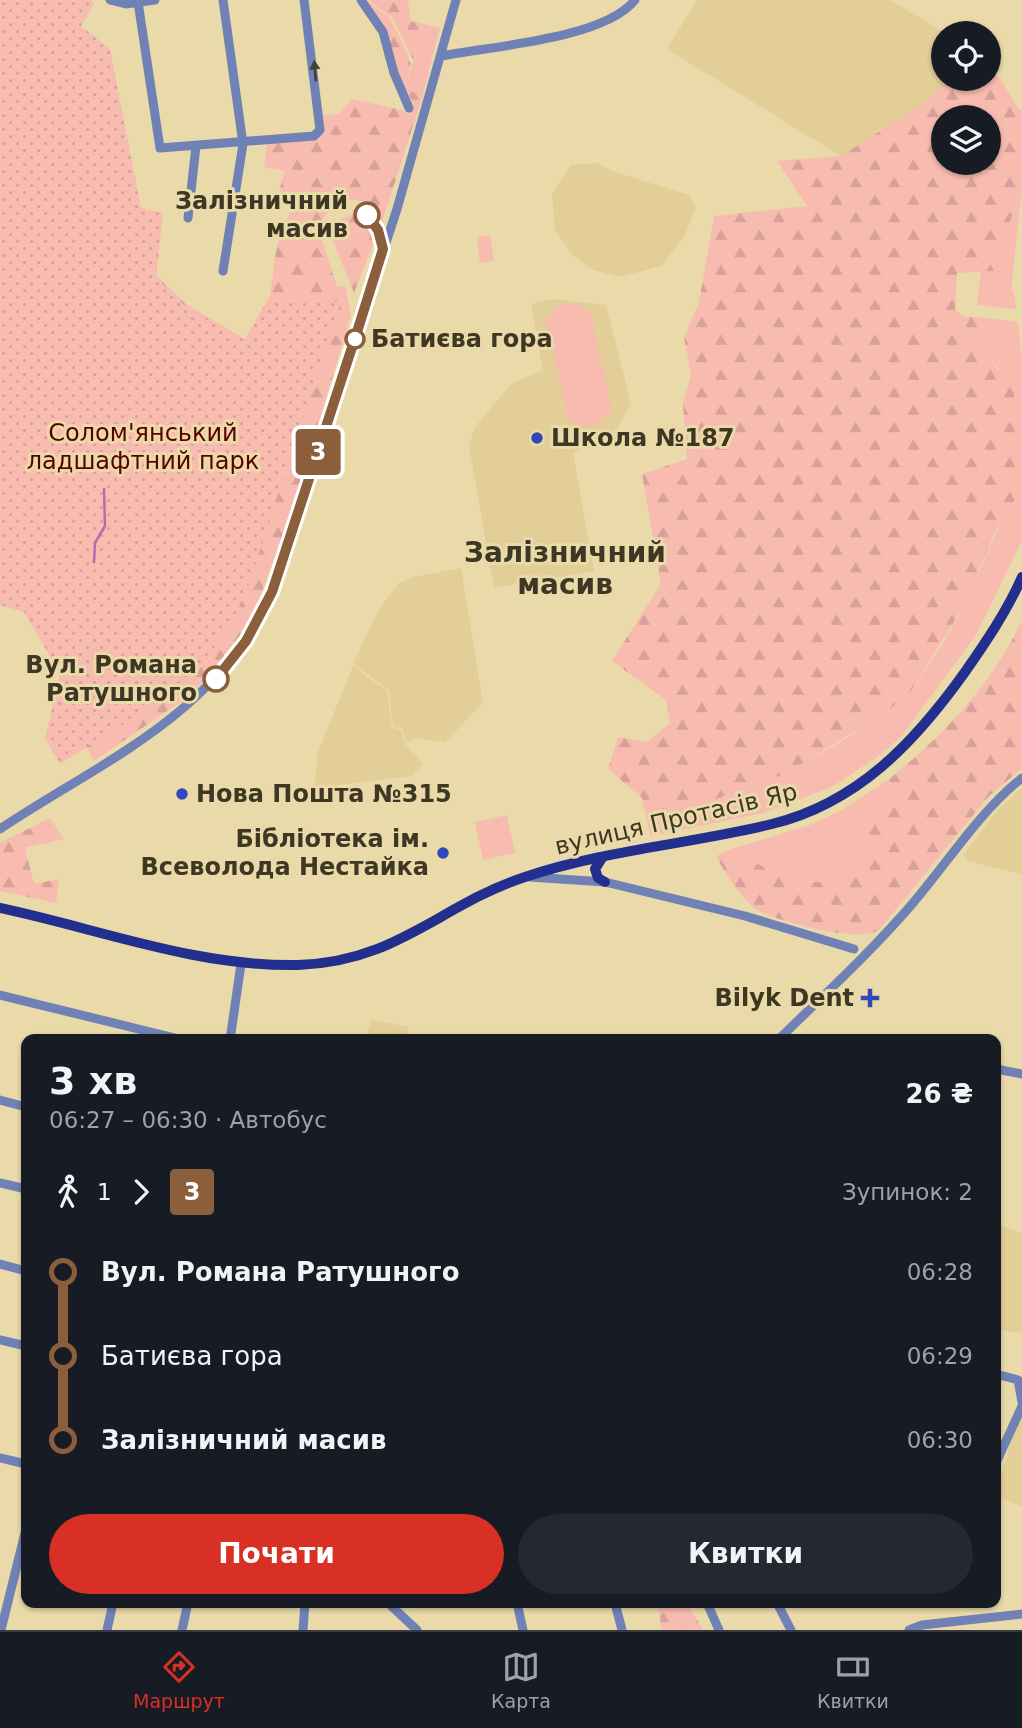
<!DOCTYPE html>
<html lang="uk">
<meta charset="utf-8">
<style>
body{margin:0;font-family:"DejaVu Sans",sans-serif;background:#242831;color:#f1f3f6;height:100vh;display:flex;flex-direction:column;font-size:26px;white-space:nowrap}
*{box-sizing:border-box;margin:0}
p{font-size:23px;color:#9ea1a6}
.icon{flex:none;width:38px;height:38px;fill:none;stroke:currentColor;stroke-width:2;stroke-linecap:round;stroke-linejoin:round}
.map{position:relative;flex:1;overflow:hidden}
.panel{position:absolute;left:21px;top:1034px;width:980px;height:574px;display:flex;flex-direction:column;background:#171b24;border-radius:14px;box-shadow:0 2px 5px #0004}
.panel>*{flex:none}
.badge{padding:0 14px;border-radius:5px;font-size:24px;line-height:46px}
.tools{position:absolute;left:931px;top:21px;display:grid;gap:14px}
.tools a{display:grid;place-items:center;width:70px;height:70px;border-radius:50%;background:#171b24;box-shadow:0 2px 5px #0004;font-size:35px}
.map>.badge{position:absolute;translate:-50% -50%;box-shadow:0 0 0 4px #fff}
.legs{display:flex;align-items:center;gap:10px;height:77px;padding:0 28px;font-size:23px}
.legs p{margin-inline-start:auto}
.summary{display:flex;align-items:center;justify-content:space-between;height:119px;padding:0 28px}
h1{font-size:38px;font-weight:700;line-height:52px}
.button{display:flex;gap:14px;margin-top:auto;padding:14px 28px}
.button a{flex:1;height:80px;border-radius:42px;background:#d93025;color:#fff;font-size:28px;font-weight:700;line-height:80px;text-align:center}
.button a+a{background:#242831;color:#f1f3f6}
ul{padding:0 28px;list-style:none}
li{display:flex;align-items:center;gap:24px;height:84px;font-size:26px}
li i{display:grid;place-items:center;width:10px;height:100%;margin:0 9px;background:currentColor}
li i::after{content:'';width:18px;height:18px;margin:-9px;border:5px solid;border-radius:50%;background:#171b24}
li p{margin-inline-start:auto}
li:first-child i{background:linear-gradient(#0000 50%,currentColor 0)}
li:last-child i{background:linear-gradient(currentColor 50%,#0000 0)}
.menu{display:flex;justify-content:space-around;align-items:center;height:98px;border-top:2px solid #363941;background:#171b24;font-size:19px;color:#9ea1a6}
.menu a{display:grid;justify-items:center;gap:4px}
.menu .active{color:#d93025}
.map>svg:first-child{display:block}
.built{fill:#e2ce96}
.grass{fill:#f8bbb0}
.forest{fill:url(#forest-firs);fill-rule:evenodd}
.park{fill:url(#park-dots)}
.lines{fill:none;stroke-linecap:round;stroke-linejoin:round}
.stream{stroke:#b56dae;stroke-width:2.5}
.minor{stroke:#7081b5;stroke-width:9}
.major{stroke:#222f8e;stroke-width:10}
.oneway{fill:#454239}
.line-1-casing{stroke:#fff;stroke-width:16}
.line-1{stroke:#8b5e3c;stroke-width:10}
.stop-1-dot{fill:#fff;stroke:#8b5e3c;stroke-width:3.5}
.poi-dot{fill:#3447b9;stroke:#ead9a9;stroke-width:2.5}
.labels{text-anchor:middle;dominant-baseline:central;stroke-width:6;stroke-linejoin:round;paint-order:stroke}
.stop-label{font-size:24px;font-weight:bold;fill:#3d3723;stroke:#ead9a9;text-anchor:end}
.park-label{font-size:24px;fill:#5b0000;stroke:#ead9a9}
.poi-label{font-size:24px;font-weight:bold;fill:#3d3723;stroke:#ead9a9;text-anchor:start}
.street-label{font-size:24px;fill:#3d3723;stroke:#ead9a9}
.quarter-label{font-size:28px;font-weight:bold;fill:#3d3723;stroke:#ead9a9}
</style>
<div class="map">
<svg width="1022" height="1630" viewBox="0 0 1022 1630">
<defs>
<pattern id="forest-firs" width="22" height="20" patternUnits="userSpaceOnUse" patternTransform="scale(1.75)"><rect width="22" height="20" fill="#f8bbb0"/><path d="M5 1l3.5 6h-7zM16 11l3.5 6h-7z" fill="#d6a197"/></pattern>
<pattern id="park-dots" width="8" height="8" patternUnits="userSpaceOnUse" patternTransform="scale(1.75)"><rect width="8" height="8" fill="#f8bbb0"/><path d="M2 2h.1M6 6h.1" fill="none" stroke="#d6a197" stroke-width="1.8" stroke-linecap="round"/></pattern>
</defs>
<rect width="100%" height="100%" fill="#ead9a9"/>
<!-- built -->
<path class="built" d="M 697,0 L 890,0 L 945,33 L 943,79 L 947,79 L 931,100 L 841,156 L 667,49 Z
M 598,163 L 614,172 L 689,195 L 696,207 L 684,237 L 661,266 L 619,277 L 591,269 L 573,255 L 555,231 L 552,194 L 571,165 Z
M 552,299 L 606,305 L 631,403 L 616,431 L 573,453 L 594,571 L 494,588 L 469,445 L 475,427 L 511,384 L 543,370 L 531,304 Z
M 461,568 L 483,703 L 445,742 L 417,738 L 406,743 L 402,728 L 393,727 L 389,690 L 353,664 L 378,611 L 398,584 L 413,577 Z
M 353,666 L 387,691 L 392,728 L 401,730 L 405,744 L 423,763 L 412,776 L 314,788 L 318,752 Z
M 1022,788 L 1022,874 L 968,861 L 963,855 L 997,811 Z
M 371,1019 L 409,1027 L 407,1039 L 366,1039 Z
M 996,1224 L 1022,1233 L 1022,1333 L 996,1329 Z
M 1021,1417 L 1022,1417 L 1022,1506 L 996,1497 L 1014,1430 Z"/>
<!-- grass -->
<path class="grass" d="M 424,24 L 440,28 L 422,98 L 406,87 Z
M 1022,187 L 1011,290 L 1014,291 L 1016,309 L 977,305 L 981,271 L 993,271 Z
M 490,235 L 494,261 L 480,263 L 477,237 Z
M 566,304 L 579,305 L 590,311 L 612,408 C 602,426 585,433 568,418 L 546,321 L 553,310 Z
M 979,317 L 1018,322 L 1022,359 L 1022,541 L 976,635 L 901,737 L 877,757 L 832,787 L 763,813 L 650,836 L 647,819 L 690,809 L 789,772 L 837,744 L 888,711 L 911,691 L 944,642 L 965,604 L 1004,514 L 1015,481 L 1011,394 L 998,368 L 985,355 Z
M 888,780 L 903,789 L 872,821 L 860,859 L 835,883 L 801,881 L 752,862 L 738,868 L 725,851 L 813,824 L 840,811 Z
M 507,815 L 515,853 L 483,860 L 475,822 Z"/>
<!-- forest -->
<path class="forest" d="M 46,0 L 93,0 L 78,27 L 155,274 L 186,304 L 245,339 L 270,296 L 277,245 L 296,196 L 279,191 L 285,171 L 264,167 L 267,143 L 323,131 L 323,115 L 338,114 L 352,99 L 411,112 L 414,105 L 396,71 L 366,0 L 389,17 L 402,41 L 411,65 L 406,87 L 422,98 L 382,222 C 366,191 339,194 321,222 L 323,243 L 337,287 L 345,286 L 351,314 L 296,500 L 250,624 L 232,652 L 186,698 L 94,761 L 58,691 L 64,667 L 0,60 Z
M 368,0 L 408,0 L 411,21 L 424,24 L 413,60 L 393,18 Z
M 989,68 C 1004,79 1009,98 1022,112 L 1022,187 L 993,271 L 957,273 L 955,309 L 965,317 L 979,317 L 985,355 L 1014,388 L 1015,480 L 1020,481 L 1018,495 L 996,529 L 965,604 L 911,691 L 888,711 L 789,772 L 690,809 L 647,819 L 642,798 L 608,769 L 618,737 L 647,742 L 670,723 L 666,700 L 612,661 L 661,584 L 642,474 L 687,459 L 683,403 L 691,375 L 684,338 L 699,302 L 714,216 L 807,206 L 777,161 L 841,156 L 929,100 L 947,79 L 989,79 ZM 943,117 L 989,117 L 989,163 L 943,163 Z
M 355,213 L 366,218 L 376,237 L 354,293 L 333,240 L 335,222 Z
M 1022,620 L 1022,768 L 988,797 L 879,930 C 861,944 774,921 754,908 C 744,900 720,868 717,856 L 725,851 L 738,868 L 752,862 L 801,881 L 836,883 L 860,859 L 872,821 L 902,790 L 888,780 C 943,736 992,685 1022,620 Z
M 50,818 L 64,839 L 25,848 L 34,884 L 59,879 L 56,903 L 0,891 L 0,843 Z
M 657,1603 L 687,1603 L 703,1630 L 662,1630 Z"/>
<!-- park -->
<path class="park" d="M 0,0 L 89,0 L 94,4 L 81,26 L 110,49 L 141,208 L 163,213 L 156,278 L 184,305 L 245,340 L 270,298 L 341,302 L 248,587 C 241,601 235,618 227,631 C 185,691 121,726 60,764 L 45,739 L 60,674 L 24,612 L 0,605 Z"/>
<g class="lines">
<!-- stream -->
<path class="stream" d="M 94,562 L 95,543 L 105,526 L 104,489"/>
<!-- minor -->
<path class="minor" d="M 110,0 L 126,4 L 155,0
M 361,0 L 383,32 L 394,73 L 409,108
M 138,2 L 160,148 L 314,136 L 320,130 L 304,0
M 442,56 C 492,46 604,39 635,0
M 188,218 L 196,146
M 223,271 L 243,144 L 223,0
M 0,829 C 107,758 216,716 272,591 L 397,209 L 456,0
M 530,877 L 605,882 L 745,916 L 854,949
M 0,995 L 183,1040
M 230,1040 L 241,964
M 778,1040 C 825,994 871,952 913,903 C 948,862 980,811 1022,778
M 996,1069 L 1022,1074
M 0,1100 L 26,1107
M 0,1183 L 26,1189
M 0,1264 L 26,1271
M 0,1340 L 26,1346
M 996,1374 L 1018,1380 L 1022,1402
M 0,1458 L 26,1464
M 996,1463 L 1022,1406
M 388,1603 L 417,1630
M 517,1603 L 523,1630
M 615,1603 L 622,1630
M 707,1603 L 719,1630
M 777,1603 L 791,1630
M 1,1630 L 26,1529
M 107,1630 L 113,1603
M 182,1630 L 188,1603
M 303,1630 L 305,1603
M 909,1630 L 922,1625 L 1022,1614"/>
<!-- major -->
<path class="major" d="M 602,858 L 595,869 L 598,878 L 605,882
M 0,908 C 99,929 196,967 298,965 C 397,962 440,905 525,877 C 605,850 691,844 772,824 C 858,803 915,742 965,672 C 986,642 1007,611 1022,577"/>
</g>
<!-- one-way arrows -->
<defs><path id="oneway-solid" d="M-6-.8H1V-3.2L6.5 0L1 3.2V.8H-6Z" transform="scale(1.75)"/></defs>
<use class="oneway" href="#oneway-solid" transform="translate(315 71) rotate(-95)"/>
<g class="lines">
<defs>
<path id="line-1" d="M 216,679 L 246,641 L 272,592 L 357,332 L 383,249 L 378,230 L 367,215"/>
</defs>
<!-- line-1 casing -->
<use href="#line-1" class="line-1-casing"/>
<!-- line-1 -->
<use href="#line-1" class="line-1"/>
</g>
<!-- markers -->
<g class="stop-1-dot">
<circle cx="367" cy="215" r="12"/>
<circle cx="355" cy="339" r="9"/>
<circle cx="216" cy="679" r="12"/>
</g>
<g class="poi-dot">
<circle cx="537" cy="438" r="7"/>
<circle cx="182" cy="794" r="7"/>
<circle cx="443" cy="853" r="7"/>
<path d="M866.5 987.5h7v7h7v7h-7v7h-7v-7h-7v-7h7z"/>
</g>
<g class="labels">
<!-- stop labels -->
<g class="stop-label">
<text x="348" y="201">Залізничний<tspan x="348" dy="28">масив</tspan></text>
<text x="371" y="339" text-anchor="start">Батиєва гора</text>
<text x="197" y="665">Вул. Романа<tspan x="197" dy="28">Ратушного</tspan></text>
</g>
<!-- park labels -->
<g class="park-label">
<text x="143" y="433">Солом'янський<tspan x="143" dy="28">ладшафтний парк</tspan></text>
</g>
<!-- poi labels -->
<g class="poi-label">
<text x="551" y="438">Школа №187</text>
<text x="196" y="794">Нова Пошта №315</text>
<text x="429" y="839" text-anchor="end">Бібліотека ім.<tspan x="429" dy="28">Всеволода Нестайка</tspan></text>
<text x="854" y="998" text-anchor="end">Bilyk Dent</text>
</g>
<!-- street labels -->
<g class="street-label">
<text transform="translate(676 819) rotate(-13)">вулиця Протасів Яр</text>
</g>
<!-- quarter labels -->
<g class="quarter-label">
<text x="565" y="552">Залізничний<tspan x="565" dy="32">масив</tspan></text>
</g>
</g>
</svg>
<div class="tools">
<a><svg class="icon" aria-label="locate" viewBox="0 0 24 24"><circle cx="12" cy="12" r="6"/><path d="M12 2v4M12 18v4M2 12h4M18 12h4"/></svg></a>
<a><svg class="icon" aria-label="layers" viewBox="0 0 24 24"><path d="M12 4l9 5-9 5-9-5zM3 14l9 5 9-5"/></svg></a>
</div>
<b class="badge" style="left:318px;top:452px;background:#8b5e3c;color:#fff">3</b>
<section class="panel">
<div class="summary"><div><h1>3 хв</h1><p>06:27 – 06:30 · Автобус</p></div><b>26 ₴</b></div>
<div class="legs"><svg class="icon" aria-label="walk" viewBox="0 0 24 24"><circle cx="13" cy="4" r="2"/><path d="M13 8l-2 6 4 7M11 14l-3 7M7 12l3-4h3l4 4"/></svg>1<svg class="icon" aria-label="forward" viewBox="0 0 24 24"><path d="M9 5l7 7-7 7"/></svg><b class="badge" style="background:#8b5e3c;color:#fff">3</b><p>Зупинок: 2</p></div>
<ul>
<li><i style="color:#8b5e3c"></i><b>Вул. Романа Ратушного</b><p>06:28</p></li>
<li><i style="color:#8b5e3c"></i><span>Батиєва гора</span><p>06:29</p></li>
<li><i style="color:#8b5e3c"></i><b>Залізничний масив</b><p>06:30</p></li>
</ul>
<div class="button"><a>Почати</a><a>Квитки</a></div>
</section>
</div>
<nav class="menu">
<a class="active"><svg class="icon" aria-label="directions" viewBox="0 0 24 24"><path d="M12 3l9 9-9 9-9-9zM9 14v-3h6M13 9l2 2-2 2"/></svg>Маршрут</a>
<a><svg class="icon" aria-label="map" viewBox="0 0 24 24"><path d="M3 6l6-2 6 2 6-2v14l-6 2-6-2-6 2zM9 4v14M15 6v14"/></svg>Карта</a>
<a><svg class="icon" aria-label="tickets" viewBox="0 0 24 24"><path d="M3 7h18v10H3zM15 7v10"/></svg>Квитки</a>
</nav>
